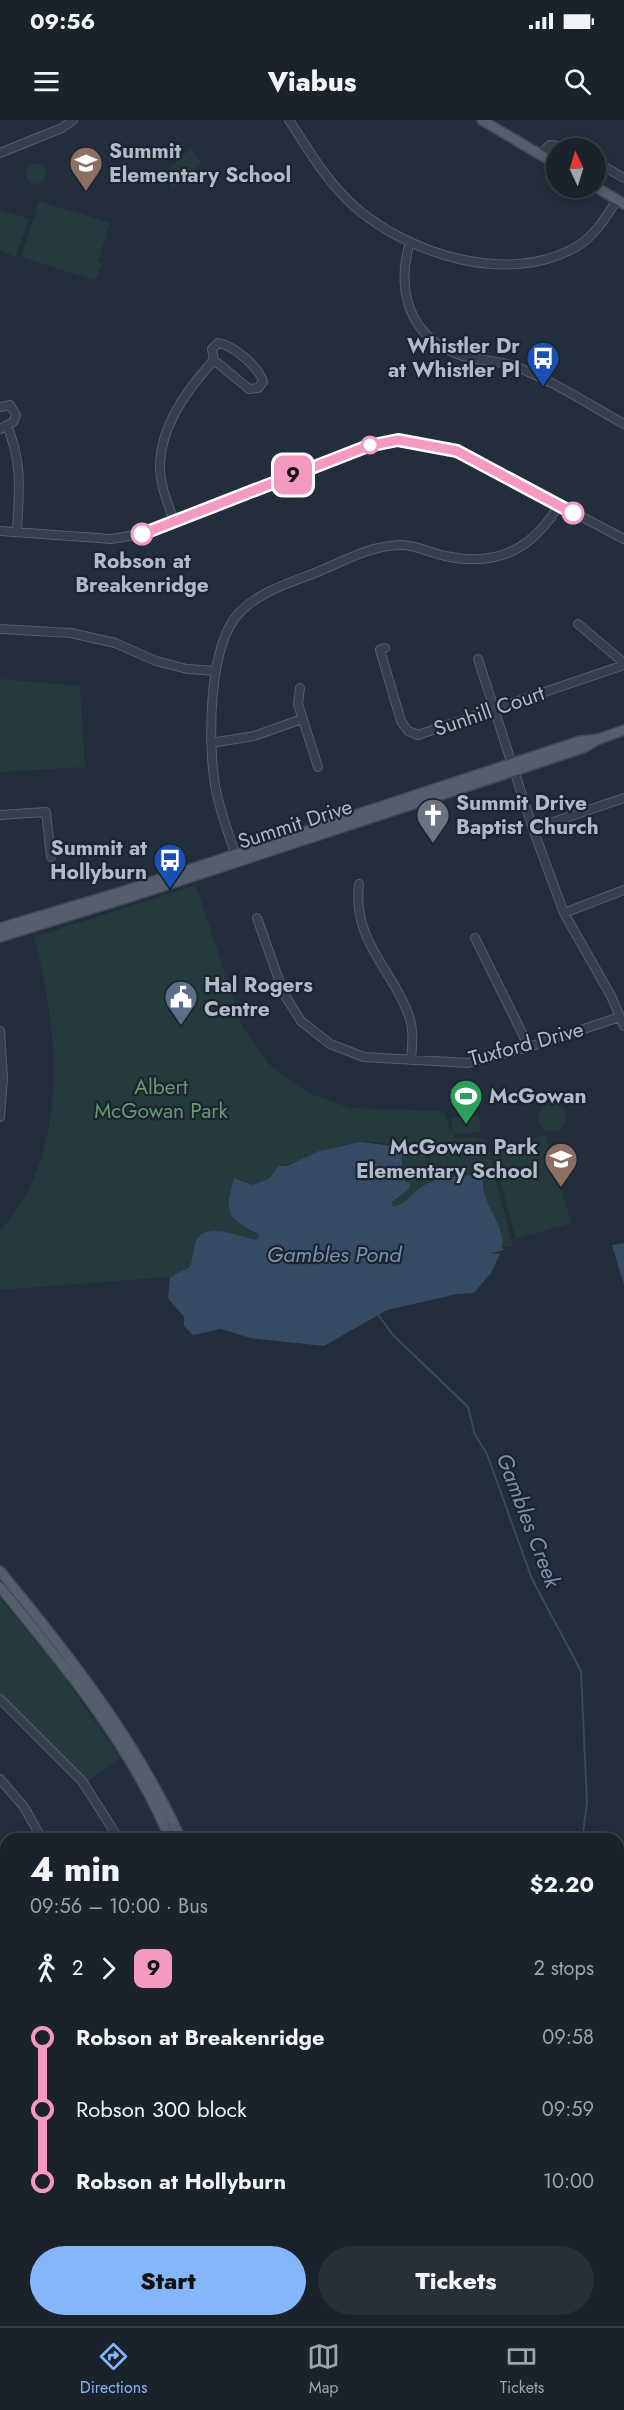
<!DOCTYPE html>
<meta charset="utf-8">
<style>
body{margin:0;font-family:Jost,sans-serif;background:#272f38;color:#f1f3f6;height:100vh;display:flex;flex-direction:column;font-size:22px;white-space:nowrap}
*{box-sizing:border-box;margin:0}
p{font-size:20px;color:#9fa4a9}
.icon{flex:none;width:33px;height:33px;fill:none;stroke:currentColor;stroke-width:2;stroke-linecap:round;stroke-linejoin:round}
.map{position:relative;flex:1;overflow:hidden}
.drawer{position:absolute;left:0px;top:1713px;width:624px;height:494px;display:flex;flex-direction:column;background:#1a222c;border-radius:18px 18px 0 0;box-shadow:0 3px 15px #0003,0 0 0 2px #383f48}
.drawer>*{flex:none}
.badge{padding:0 12px;border-radius:9px;font-size:21px;line-height:39px}
.needle{width:39px;rotate:356deg}
.fabs{position:absolute;left:546px;top:18px;display:grid;gap:12px}
.fabs a{display:grid;place-items:center;width:60px;height:60px;border-radius:50%;background:#1a222c;box-shadow:0 3px 15px #0003,0 0 0 2px #383f48;font-size:30px}
.map>.badge{position:absolute;translate:-50% -50%;box-shadow:0 0 0 3px #fff}
.legs{display:flex;align-items:center;gap:9px;height:66px;padding:0 30px;font-size:20px}
.legs p{margin-inline-start:auto}
.summary{display:flex;align-items:center;justify-content:space-between;height:102px;padding:0 30px}
h1{font-size:33px;font-weight:800;line-height:45px}
.cta{display:flex;gap:12px;margin-top:auto;padding:12px 30px}
.cta a{flex:1;height:69px;border-radius:36px;background:#85b6f9;color:#111;font-size:24px;font-weight:800;line-height:69px;text-align:center}
.cta a+a{background:#272f38;color:#f1f3f6}
ul{padding:0 30px;list-style:none}
li{display:flex;align-items:center;gap:21px;height:72px;font-size:22px}
li i{display:grid;place-items:center;width:9px;height:100%;margin:0 8px;background:currentColor}
li i::after{content:'';width:15px;height:15px;margin:-8px;border:4px solid;border-radius:50%;background:#1a222c}
li p{margin-inline-start:auto}
li:first-child i{background:linear-gradient(#0000 50%,currentColor 0)}
li:last-child i{background:linear-gradient(currentColor 50%,#0000 0)}
.status{display:flex;justify-content:space-between;align-items:center;height:42px;padding:0 30px;background:#1a222c;direction:ltr}
.status svg{height:16px;fill:currentColor}
header{display:flex;justify-content:space-between;align-items:center;height:78px;padding:0 30px;background:#1a222c;font-size:27px;font-weight:800}
.dock{display:flex;justify-content:space-around;align-items:center;height:84px;border-top:2px solid #383f48;background:#1a222c;font-size:16px;color:#9fa4a9}
.dock a{display:grid;justify-items:center;gap:3px}
.dock .active{color:#85b6f9}
.map>svg:first-child{display:block}
.green{fill:#243a3c}
.water{fill:#354a63}
.lines{fill:none;stroke-linecap:round;stroke-linejoin:round}
.stream{stroke:#354a63;stroke-width:2}
.minor-casing{stroke:#545d69;stroke-width:10}
.major-casing{stroke:#3f4954;stroke-width:12}
.minor{stroke:#36404c;stroke-width:8}
.major{stroke:#545f6c;stroke-width:9}
.line-1-casing{stroke:#fff;stroke-width:14}
.line-1{stroke:#f49ac1;stroke-width:9}
.stop-1-dot{fill:#fff;stroke:#f49ac1;stroke-width:3}
.labels{text-anchor:middle;dominant-baseline:central;stroke-width:4.5;stroke-linejoin:round;paint-order:stroke}
.poi-label{font-size:21px;font-weight:bold;fill:#b1bac7;stroke:#1b2530;text-anchor:start}
.stop-label{font-size:21px;font-weight:bold;fill:#b1bac7;stroke:#1b2530}
.street-label{font-size:21px;fill:#b1bac7;stroke:#1b2530}
.park-label{font-size:21px;fill:#689971;stroke:#1b2530}
.water-label{font-size:22px;font-style:italic;fill:#7992b0;stroke:#1b2530}
</style>
<div class="status"><b>09:56</b><svg viewBox="0 0 49 12"><path d="M0 12V9h3v3zM5 12V6h3v6zM10 12V3h3v9zM15 12V0h3v12zM26 1h20v11H26zM47 4h2v5h-2z"/></svg></div>
<header><svg class="icon" aria-label="menu" viewBox="0 0 24 24"><path d="M4 6h16M4 12h16M4 18h16"/></svg>Viabus<svg class="icon" aria-label="search" viewBox="0 0 24 24"><circle cx="10" cy="10" r="6"/><path d="M15 15l6 6"/></svg></header>
<div class="map">
<svg width="624" height="2206" viewBox="0 0 624 2206">
<rect width="100%" height="100%" fill="#222e3b"/>
<!-- green -->
<path class="green" d="M 190,29 L 202,43 L 173,69 L 161,55 Z
M26 54a10 10 0 1 1 20 0a10 10 0 1 1-20 0Z
M 39,81 L 110,103 L 98,141 L 102,143 L 96,159 L 94,160 L 21,137 Z
M 0,90 L 29,99 L 16,137 L 0,131 Z
M 0,559 L 80,566 L 85,647 L 0,652 Z
M 196,765 L 243,908 L 270,945 L 308,973 L 350,988 L 443,991 L 452,1013 L 452,998 L 479,996 L 481,1012 L 453,1015 L 455,1019 L 478,1017 L 480,1020 L 486,1020 L 513,1126 L 501,1127 C 507,1112 490,1093 486,1078 C 483,1071 483,1062 482,1055 C 463,1054 436,1056 420,1068 C 410,1075 407,1084 392,1086 L 392,1082 L 408,1070 L 411,1064 L 402,1059 L 402,1033 C 385,1012 333,1026 312,1034 C 299,1040 292,1046 278,1046 L 270,1058 L 253,1065 L 234,1058 C 223,1090 228,1100 259,1114 L 259,1118 L 256,1120 C 233,1116 200,1098 194,1133 C 193,1138 193,1147 188,1150 C 182,1154 175,1154 170,1157 L 0,1170 L 0,1111 C 71,1032 59,913 34,817 Z
M538 998a14 14 0 1 1 28 0a14 14 0 1 1-28 0Z
M 546,1015 L 571,1103 L 516,1119 L 492,1030 Z
M 0,1478 L 57,1547 L 120,1638 L 87,1662 L 0,1577 Z
M 6,2076 L 6,2200 L 37,2201 L 32,2206 L 0,2206 L 0,2077 Z
M 400,2201 L 405,2206 L 140,2206 L 132,2201 Z"/>
<!-- water -->
<path class="water" d="M 360,1022 L 393,1026 L 402,1034 L 402,1059 L 411,1064 L 408,1070 L 392,1082 L 393,1086 C 407,1084 410,1075 420,1068 C 436,1056 463,1055 482,1055 C 483,1062 483,1071 486,1078 C 490,1093 507,1112 501,1127 L 504,1130 L 491,1133 L 500,1134 L 491,1153 L 474,1173 L 457,1174 L 387,1190 L 324,1226 L 250,1218 L 221,1209 L 193,1215 L 184,1206 L 184,1197 L 168,1178 L 170,1157 L 190,1147 C 193,1139 193,1127 197,1119 C 208,1102 241,1117 256,1120 L 259,1118 L 259,1114 C 226,1099 224,1091 234,1058 L 253,1065 L 270,1058 L 278,1046 L 287,1046 L 319,1031 Z
M 624,1123 L 624,1165 L 612,1125 Z"/>
<g class="lines">
<!-- stream -->
<path class="stream" d="M 379,1196 L 393,1215 L 468,1287 L 475,1315 L 487,1334 L 532,1459 L 581,1551 L 587,1683 L 582,1719
M 382,2206 L 387,2200"/>
<defs>
<path id="minor" d="M 289,0 C 309,31 327,62 355,87 C 409,134 508,166 576,127 C 594,117 606,97 617,80
M 0,33 L 62,8 L 73,0
M 540,34 L 550,25 L 573,28
M 596,42 L 624,58
M 410,122 C 396,169 408,217 460,235 C 477,241 496,240 514,246 C 552,260 588,284 624,304
M 0,287 L 10,285 L 16,295 L 13,302 L 0,309
M 7,305 C 23,346 19,369 17,412
M 174,401 C 167,382 159,362 160,342 C 162,304 189,267 214,240 L 212,229 L 218,223 C 233,225 259,247 263,262 L 258,268 L 249,269 L 214,240
M 0,411 L 111,419 L 142,414 L 368,326 L 398,320 L 457,331 L 624,419
M 578,504 L 624,543
M 0,509 L 71,513 L 115,523 L 156,541 L 187,549 L 216,551
M 385,528 L 380,530 L 401,601 L 408,611 L 418,615 L 624,545
M 478,539 L 533,709 L 564,793 L 611,876 L 624,906
M 300,568 L 298,584 L 318,647
M 211,623 L 254,616 L 302,599
M 0,695 L 46,692 L 51,737
M 533,709 L 624,678
M 237,739 C 229,715 219,689 215,665 C 208,622 208,526 239,493 C 259,472 289,463 315,453 C 342,442 371,425 401,425 C 417,425 430,433 445,436 C 497,447 532,430 559,385
M 359,764 C 352,822 394,850 410,899 C 414,912 412,926 411,940
M 564,793 L 624,770
M 257,798 L 284,874 L 301,901 L 330,924 L 364,937 L 468,943 L 529,927 L 620,897
M 475,818 L 529,927
M 0,911 L 3,958 L 0,997
M 0,1579 L 82,1661 L 119,1719
M 0,1659 L 24,1687 L 42,1719
M 0,1847 L 6,1848"/>
<path id="major" d="M 482,0 L 556,44
M 596,67 L 624,84
M 0,808 L 121,772 L 580,621 L 599,619 L 624,610
M 0,817 L 133,776 L 514,651 L 583,628 L 595,621
M 0,1451 C 70,1536 135,1619 181,1719
M 0,1467 C 64,1545 131,1625 170,1719
M 0,1942 L 6,1942
M 0,1956 L 6,1956
M 434,2200 L 439,2206
M 452,2200 L 457,2206"/>
</defs>
<!-- minor casing -->
<use href="#minor" class="minor-casing"/>
<!-- major casing -->
<use href="#major" class="major-casing"/>
<!-- minor -->
<use href="#minor" class="minor"/>
<!-- major -->
<use href="#major" class="major"/>
</g>
<g class="lines">
<defs>
<path id="line-1" d="M 142,414 L 368,326 L 398,320 L 457,331 L 573,393"/>
</defs>
<!-- line-1 casing -->
<use href="#line-1" class="line-1-casing"/>
<!-- line-1 -->
<use href="#line-1" class="line-1"/>
</g>
<!-- icons -->
<defs>
<symbol id="school-pin" viewBox="-11 -11 22 30"><path d="M0 17L-7.5 6A9.5 9.5 0 1 1 7.5 6Z" fill="#8d6e63" stroke="#1b2530"/><path d="M0-5L7-2L0 1L-7-2ZM-4 1L0 2.5L4 1V4Q0 6-4 4Z" fill="#fff"/></symbol>
<symbol id="bus-pin" viewBox="-11 -11 22 30"><path d="M0 17L-7.5 6A9.5 9.5 0 1 1 7.5 6Z" fill="#1a4fb4" stroke="#1b2530"/><path d="M-5-6H5V4H4V6H2V4H-2V6H-4V4H-5ZM-3.5-4V0h7V-4ZM-3.5 1.2v1.5H-2V1.2ZM2 1.2v1.5H3.5V1.2Z" fill="#fff"/></symbol>
<symbol id="church-pin" viewBox="-11 -11 22 30"><path d="M0 17L-7.5 6A9.5 9.5 0 1 1 7.5 6Z" fill="#6b7280" stroke="#1b2530"/><path d="M-1.2-6h2.4v3.5h3.3v2.4h-3.3V6h-2.4V-.1h-3.3v-2.4h3.3Z" fill="#fff"/></symbol>
<symbol id="civic-pin" viewBox="-11 -11 22 30"><path d="M0 17L-7.5 6A9.5 9.5 0 1 1 7.5 6Z" fill="#5c6f8a" stroke="#1b2530"/><path d="M-.6-6.5H3V-4.5H.6V-3L4-1V1h2V6H-6V1h2V-1L-.6-3ZM-1.2 2.5V6h2.4V2.5Z" fill="#fff"/></symbol>
<symbol id="stadium-pin" viewBox="-11 -11 22 30"><path d="M0 17L-7.5 6A9.5 9.5 0 1 1 7.5 6Z" fill="#2e9e5b" stroke="#1b2530"/><path d="M0-5a6.5 5 0 1 0 0 10a6.5 5 0 1 0 0-10ZM-3.5-1.8h7v3.6h-7Z" fill="#fff"/></symbol>
</defs>
<g fill-rule="evenodd">
<use href="#school-pin" x="67" y="24" width="38" height="52"/>
<use href="#bus-pin" x="524" y="219" width="38" height="52"/>
<use href="#church-pin" x="414" y="676" width="38" height="52"/>
<use href="#bus-pin" x="151" y="721" width="38" height="52"/>
<use href="#civic-pin" x="162" y="858" width="38" height="52"/>
<use href="#stadium-pin" x="447" y="957" width="38" height="52"/>
<use href="#school-pin" x="542" y="1020" width="38" height="52"/>
</g>
<!-- markers -->
<g class="stop-1-dot">
<circle cx="370" cy="325" r="8"/>
<circle cx="573" cy="393" r="10"/>
<circle cx="142" cy="414" r="10"/>
</g>
<g class="labels">
<!-- poi labels -->
<g class="poi-label">
<text x="109" y="31">Summit<tspan x="109" dy="24">Elementary School</tspan></text>
<text x="520" y="226" text-anchor="end">Whistler Dr<tspan x="520" dy="24">at Whistler Pl</tspan></text>
<text x="456" y="683">Summit Drive<tspan x="456" dy="24">Baptist Church</tspan></text>
<text x="147" y="728" text-anchor="end">Summit at<tspan x="147" dy="24">Hollyburn</tspan></text>
<text x="204" y="865">Hal Rogers<tspan x="204" dy="24">Centre</tspan></text>
<text x="489" y="976">McGowan</text>
<text x="538" y="1027" text-anchor="end">McGowan Park<tspan x="538" dy="24">Elementary School</tspan></text>
</g>
<!-- stop labels -->
<g class="stop-label">
<text x="142" y="441">Robson at<tspan x="142" dy="24">Breakenridge</tspan></text>
</g>
<!-- street labels -->
<g class="street-label">
<text transform="translate(489 591) rotate(-19)">Sunhill Court</text>
<text transform="translate(295 704) rotate(-18)">Summit Drive</text>
<text transform="translate(526 924) rotate(-15)">Tuxford Drive</text>
</g>
<!-- park labels -->
<g class="park-label">
<text x="161" y="967">Albert<tspan x="161" dy="24">McGowan Park</tspan></text>
</g>
<!-- water labels -->
<g class="water-label">
<text x="334" y="1134">Gambles Pond</text>
<text transform="translate(529 1400) rotate(69)">Gambles Creek</text>
</g>
</g>
</svg>
<div class="fabs">
<a><svg class="needle" viewBox="-14 -14 28 28"><path d="M0-13l5 13h-10z" fill="#e53935"/><path d="M0 13l5-13h-10z" fill="#9fa4a9"/></svg></a>
</div>
<b class="badge" style="left:293px;top:355px;background:#f49ac1;color:#111">9</b>
<section class="drawer">
<div class="summary"><div><h1>4 min</h1><p>09:56 – 10:00 · Bus</p></div><b>$2.20</b></div>
<div class="legs"><svg class="icon" aria-label="walk" viewBox="0 0 24 24"><circle cx="13" cy="4" r="2"/><path d="M13 8l-2 6 4 7M11 14l-3 7M7 12l3-4h3l4 4"/></svg>2<svg class="icon" aria-label="forward" viewBox="0 0 24 24"><path d="M9 5l7 7-7 7"/></svg><b class="badge" style="background:#f49ac1;color:#111">9</b><p>2 stops</p></div>
<ul>
<li><i style="color:#f49ac1"></i><b>Robson at Breakenridge</b><p>09:58</p></li>
<li><i style="color:#f49ac1"></i><span>Robson 300 block</span><p>09:59</p></li>
<li><i style="color:#f49ac1"></i><b>Robson at Hollyburn</b><p>10:00</p></li>
</ul>
<div class="cta"><a>Start</a><a>Tickets</a></div>
</section>
</div>
<nav class="dock">
<a class="active"><svg class="icon" aria-label="directions" viewBox="0 0 24 24"><path d="M12 3l9 9-9 9-9-9zM9 14v-3h6M13 9l2 2-2 2"/></svg>Directions</a>
<a><svg class="icon" aria-label="map" viewBox="0 0 24 24"><path d="M3 6l6-2 6 2 6-2v14l-6 2-6-2-6 2zM9 4v14M15 6v14"/></svg>Map</a>
<a><svg class="icon" aria-label="tickets" viewBox="0 0 24 24"><path d="M3 7h18v10H3zM15 7v10"/></svg>Tickets</a>
</nav>
